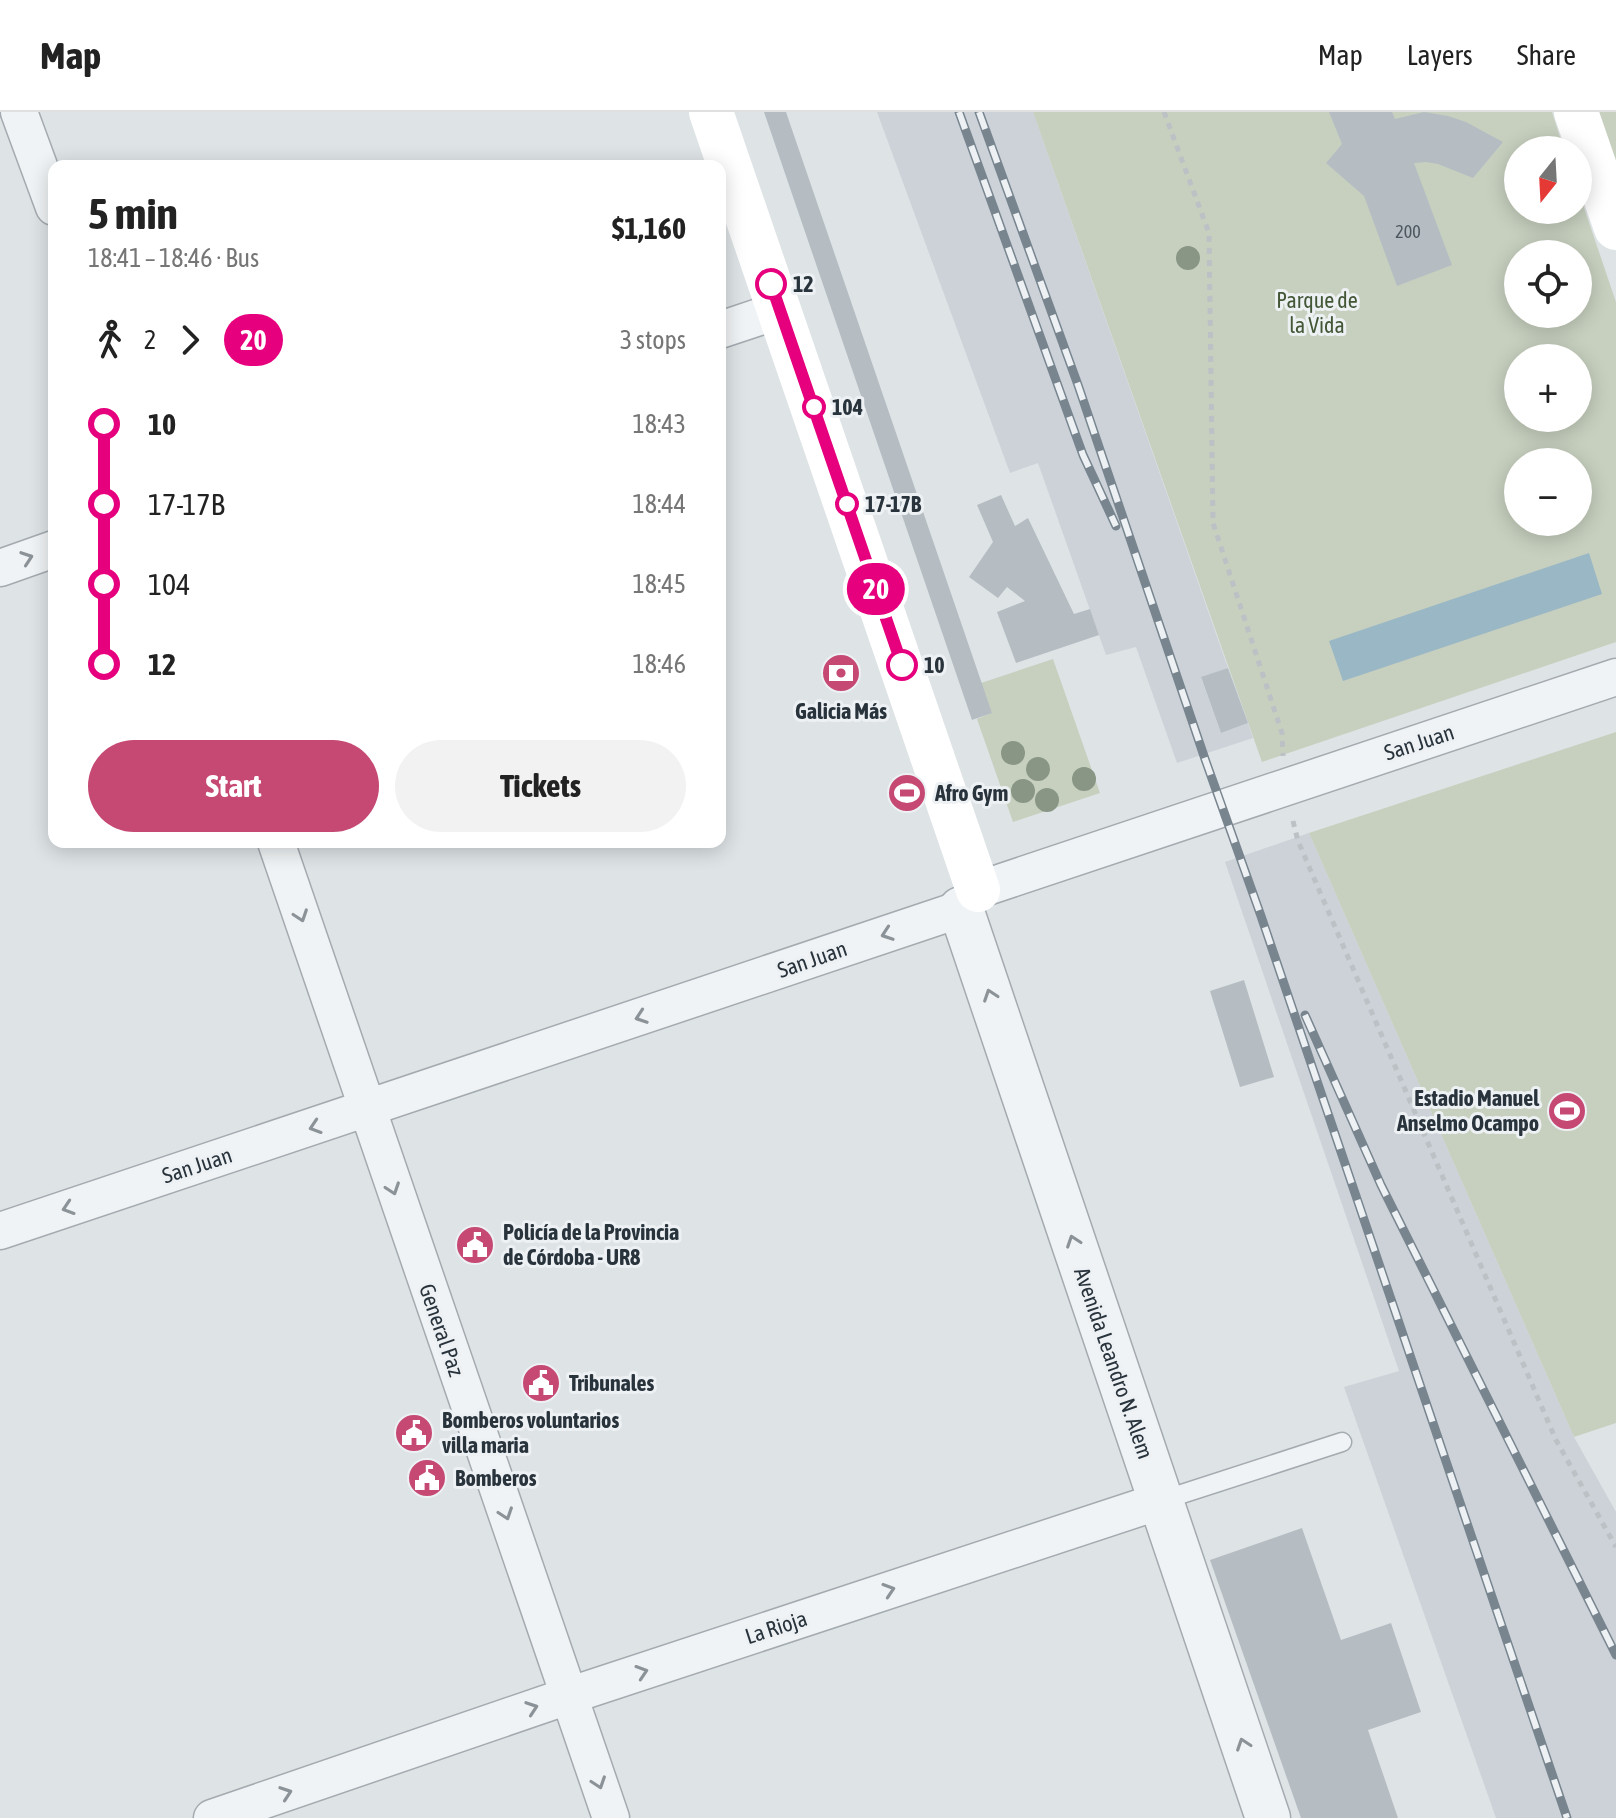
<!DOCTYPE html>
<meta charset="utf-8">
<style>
body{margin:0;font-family:"Asap Condensed",sans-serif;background:#f2f2f2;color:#222;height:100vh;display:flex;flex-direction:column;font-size:30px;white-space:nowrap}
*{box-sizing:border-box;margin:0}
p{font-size:26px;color:#767676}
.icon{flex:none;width:44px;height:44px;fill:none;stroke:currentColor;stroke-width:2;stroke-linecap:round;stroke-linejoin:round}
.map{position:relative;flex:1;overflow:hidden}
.drawer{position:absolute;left:48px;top:48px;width:678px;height:688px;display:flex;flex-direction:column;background:#fff;border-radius:16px;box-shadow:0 4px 20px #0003}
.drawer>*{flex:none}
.badge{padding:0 16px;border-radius:26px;font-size:28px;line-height:52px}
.needle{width:52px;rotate:198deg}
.fabs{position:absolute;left:1504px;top:24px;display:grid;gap:16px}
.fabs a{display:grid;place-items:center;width:88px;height:88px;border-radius:50%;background:#fff;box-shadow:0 4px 20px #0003;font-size:40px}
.map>.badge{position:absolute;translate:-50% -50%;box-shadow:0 0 0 4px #fff}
.legs{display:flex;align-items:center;gap:12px;height:88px;padding:0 40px;font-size:26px}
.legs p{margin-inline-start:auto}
.overview{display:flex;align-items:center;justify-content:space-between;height:136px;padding:0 40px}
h1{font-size:44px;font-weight:700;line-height:60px}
.cta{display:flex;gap:16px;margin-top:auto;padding:16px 40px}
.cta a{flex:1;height:92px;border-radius:48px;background:#c54973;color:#fff;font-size:32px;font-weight:700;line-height:92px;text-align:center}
.cta a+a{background:#f2f2f2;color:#222}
ul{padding:0 40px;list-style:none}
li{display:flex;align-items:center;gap:28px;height:80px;font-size:30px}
li i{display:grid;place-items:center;width:12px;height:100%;margin:0 10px;background:currentColor}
li i::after{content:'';width:20px;height:20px;margin:-10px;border:6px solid;border-radius:50%;background:#fff}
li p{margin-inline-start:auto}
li:first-child i{background:linear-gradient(#0000 50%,currentColor 0)}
li:last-child i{background:linear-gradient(currentColor 50%,#0000 0)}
header{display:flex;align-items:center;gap:48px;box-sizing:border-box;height:112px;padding:0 40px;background:#fff;border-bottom:2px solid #e0e0e0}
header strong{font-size:38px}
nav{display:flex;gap:44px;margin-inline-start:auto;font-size:28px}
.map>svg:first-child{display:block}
.built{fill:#ccd2d8}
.green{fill:#c7d0bf;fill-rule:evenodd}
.water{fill:#9ab7c5}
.building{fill:#b5bdc3}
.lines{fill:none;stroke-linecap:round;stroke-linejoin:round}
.service-casing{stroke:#a4abb0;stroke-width:21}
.minor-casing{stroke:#a4abb0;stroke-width:39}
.tertiary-casing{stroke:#a4abb0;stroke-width:47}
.path{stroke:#bcc1c5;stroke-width:5;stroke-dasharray:6 6;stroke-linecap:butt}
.service{stroke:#f0f3f5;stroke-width:18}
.minor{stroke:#f0f3f5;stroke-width:36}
.tertiary{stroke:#f0f3f5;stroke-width:44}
.secondary{stroke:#fff;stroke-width:44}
.rail-casing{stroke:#78858f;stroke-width:9}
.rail{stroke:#edf1f4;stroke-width:6;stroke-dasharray:18;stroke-linecap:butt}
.tree{fill:#899685}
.oneway{stroke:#8c9398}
.line-1-casing{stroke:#fff;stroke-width:18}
.line-1{stroke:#e6007e;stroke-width:12}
.stop-1-dot{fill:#fff;stroke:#e6007e;stroke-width:4}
.labels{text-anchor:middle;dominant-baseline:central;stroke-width:6;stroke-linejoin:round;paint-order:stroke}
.number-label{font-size:18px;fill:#4b565e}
.stop-label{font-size:22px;font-weight:bold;fill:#28333c;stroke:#edf1f4;text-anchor:start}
.park-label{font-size:22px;fill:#435736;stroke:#edf1f4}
.poi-label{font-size:22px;font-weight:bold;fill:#28333c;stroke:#edf1f4;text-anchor:start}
.street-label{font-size:22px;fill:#28333c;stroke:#edf1f4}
</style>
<header>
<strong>Map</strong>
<nav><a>Map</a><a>Layers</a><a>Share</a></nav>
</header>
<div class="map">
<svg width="1616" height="1706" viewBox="0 0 1616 1706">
<rect width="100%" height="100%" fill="#dee3e6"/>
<!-- built -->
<path class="built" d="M 877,0 L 1033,0 L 1228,556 L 1201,566 L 1221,621 L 1248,611 L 1253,626 L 1177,651 L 1136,535 L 1106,543 L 1038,351 L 1010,361 Z
M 1309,721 L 1574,1325 L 1616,1400 L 1616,1706 L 1496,1706 L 1344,1275 L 1399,1259 L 1225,750 Z"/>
<!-- green -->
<path class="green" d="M 1033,0 L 1552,0 L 1564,38 L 1518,38 L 1518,98 L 1578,98 L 1578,78 L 1616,190 L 1616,530 L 1262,650 ZM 1518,142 L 1578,142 L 1578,202 L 1518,202 ZM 1518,246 L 1578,246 L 1578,306 L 1518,306 ZM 1518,350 L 1578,350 L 1578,410 L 1518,410 Z
M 1595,0 L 1616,0 L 1616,62 Z
M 1053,547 L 1100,681 L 1013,710 L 977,607 L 991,601 L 981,571 Z
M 1616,620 L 1616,1311 L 1574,1325 L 1309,721 Z"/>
<!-- water -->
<path class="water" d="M 1589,441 L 1602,482 L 1343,569 L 1329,529 Z"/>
<!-- building -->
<path class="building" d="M 764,0 L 786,0 L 992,601 L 972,608 Z
M 1329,0 L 1392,0 L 1395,7 L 1424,0 L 1448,4 L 1466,10 L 1503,30 L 1473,66 L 1438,52 L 1426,50 L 1414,51 L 1452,153 L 1397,174 L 1364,84 L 1326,51 L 1342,32 Z
M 1001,383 L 1015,414 L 1028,406 L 1074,502 L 1090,497 L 1099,523 L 1016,551 L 997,500 L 1025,489 L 1007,475 L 998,486 L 969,465 L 993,430 L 977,393 Z
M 1228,556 L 1248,611 L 1221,621 L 1201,565 Z
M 1244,868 L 1274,965 L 1240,975 L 1210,879 Z
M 1302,1416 L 1341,1528 L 1391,1511 L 1421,1600 L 1368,1618 L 1398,1706 L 1301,1706 L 1210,1448 Z"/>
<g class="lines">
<defs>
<path id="service" d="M 1160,1389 L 1342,1330"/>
<path id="minor" d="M 19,0 L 54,95
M 720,218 L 780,198
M 0,456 L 54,437
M 276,730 L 611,1706
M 0,1119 L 961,797 L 978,778 L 1616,565
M 212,1706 L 568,1584 L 1160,1389"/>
<path id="tertiary" d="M 961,797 L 1268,1706"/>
</defs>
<!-- service casing -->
<use href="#service" class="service-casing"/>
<!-- minor casing -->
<use href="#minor" class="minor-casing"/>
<!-- tertiary casing -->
<use href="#tertiary" class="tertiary-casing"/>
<!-- path -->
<path class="path" d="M 1164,0 L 1209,121 L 1213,411 L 1282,621 L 1283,644
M 1293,709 L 1298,729 L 1556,1328 L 1616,1435"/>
<!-- service -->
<use href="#service" class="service"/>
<!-- minor -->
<use href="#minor" class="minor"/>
<!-- tertiary -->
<use href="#tertiary" class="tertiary"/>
<!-- secondary -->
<path class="secondary" d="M 711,0 L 978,778
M 1576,0 L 1616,116"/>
<defs>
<path id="rail" d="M 959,0 L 1083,343 L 1116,414
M 979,0 L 1078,273 L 1205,647 L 1261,804 L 1567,1706
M 1305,903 L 1381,1073 L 1616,1543"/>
</defs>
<!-- rail casing -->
<use href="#rail" class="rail-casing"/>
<!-- rail -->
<use href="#rail" class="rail"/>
</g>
<!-- trees -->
<g class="tree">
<circle cx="1188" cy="146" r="12"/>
<circle cx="1013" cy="641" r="12"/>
<circle cx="1038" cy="657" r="12"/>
<circle cx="1084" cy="667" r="12"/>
<circle cx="1023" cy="679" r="12"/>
<circle cx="1047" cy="688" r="12"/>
</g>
<!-- one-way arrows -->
<defs><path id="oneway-chevron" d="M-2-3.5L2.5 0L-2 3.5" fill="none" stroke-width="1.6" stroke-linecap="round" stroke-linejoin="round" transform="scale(2)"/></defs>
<g class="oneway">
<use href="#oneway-chevron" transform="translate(27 446) rotate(-19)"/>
<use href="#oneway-chevron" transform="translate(301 804) rotate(71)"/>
<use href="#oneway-chevron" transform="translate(887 822) rotate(161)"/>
<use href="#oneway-chevron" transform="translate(990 883) rotate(-109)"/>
<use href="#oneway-chevron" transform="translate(641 905) rotate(161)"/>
<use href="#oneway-chevron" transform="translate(315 1015) rotate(162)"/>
<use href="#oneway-chevron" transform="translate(393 1077) rotate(71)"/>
<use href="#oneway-chevron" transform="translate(68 1096) rotate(162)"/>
<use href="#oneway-chevron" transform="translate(1073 1129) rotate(-109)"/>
<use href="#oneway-chevron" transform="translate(506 1402) rotate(71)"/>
<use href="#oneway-chevron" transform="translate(889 1478) rotate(-18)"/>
<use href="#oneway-chevron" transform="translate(642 1560) rotate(-18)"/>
<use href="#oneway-chevron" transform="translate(532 1596) rotate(-19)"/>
<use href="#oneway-chevron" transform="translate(1243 1632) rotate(-109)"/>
<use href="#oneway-chevron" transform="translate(599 1671) rotate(71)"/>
<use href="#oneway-chevron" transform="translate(286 1681) rotate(-19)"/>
</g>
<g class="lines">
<defs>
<path id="line-1" d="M 771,172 L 902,553"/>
</defs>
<!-- line-1 casing -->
<use href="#line-1" class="line-1-casing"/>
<!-- line-1 -->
<use href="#line-1" class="line-1"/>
</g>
<!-- icons -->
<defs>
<symbol id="bank-disc" viewBox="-11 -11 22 22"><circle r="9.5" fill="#c54973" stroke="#edf1f4"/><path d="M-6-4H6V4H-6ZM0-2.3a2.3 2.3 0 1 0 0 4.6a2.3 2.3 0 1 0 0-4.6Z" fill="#fff"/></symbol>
<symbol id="stadium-disc" viewBox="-11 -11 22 22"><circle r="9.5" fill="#c54973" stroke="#edf1f4"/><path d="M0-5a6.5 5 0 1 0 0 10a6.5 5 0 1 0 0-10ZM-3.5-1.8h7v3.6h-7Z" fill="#fff"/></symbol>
<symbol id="civic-disc" viewBox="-11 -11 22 22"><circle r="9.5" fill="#c54973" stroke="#edf1f4"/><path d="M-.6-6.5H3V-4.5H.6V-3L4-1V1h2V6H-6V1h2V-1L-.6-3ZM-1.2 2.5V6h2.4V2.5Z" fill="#fff"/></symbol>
</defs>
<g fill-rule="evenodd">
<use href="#bank-disc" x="819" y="539" width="44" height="44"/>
<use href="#stadium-disc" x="885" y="659" width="44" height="44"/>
<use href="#stadium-disc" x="1545" y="977" width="44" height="44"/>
<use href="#civic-disc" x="453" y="1111" width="44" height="44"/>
<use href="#civic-disc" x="519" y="1249" width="44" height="44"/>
<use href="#civic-disc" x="392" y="1299" width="44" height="44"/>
<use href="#civic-disc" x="405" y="1344" width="44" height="44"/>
</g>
<!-- markers -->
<g class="stop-1-dot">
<circle cx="771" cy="172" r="14"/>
<circle cx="814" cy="295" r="10"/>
<circle cx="847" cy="392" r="10"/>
<circle cx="902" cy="553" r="14"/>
</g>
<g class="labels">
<!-- number labels -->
<g class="number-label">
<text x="1408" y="119">200</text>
</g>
<!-- stop labels -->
<g class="stop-label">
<text x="793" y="172">12</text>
<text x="832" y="295">104</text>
<text x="865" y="392">17-17B</text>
<text x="924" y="553">10</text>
</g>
<!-- park labels -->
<g class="park-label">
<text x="1317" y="188">Parque de<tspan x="1317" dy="25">la Vida</tspan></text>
</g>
<!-- poi labels -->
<g class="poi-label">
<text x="841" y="599" text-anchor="middle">Galicia Más</text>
<text x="935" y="681">Afro Gym</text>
<text x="1539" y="986" text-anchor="end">Estadio Manuel<tspan x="1539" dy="25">Anselmo Ocampo</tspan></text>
<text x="503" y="1120">Policía de la Provincia<tspan x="503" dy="25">de Córdoba - UR8</tspan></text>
<text x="569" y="1271">Tribunales</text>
<text x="442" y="1308">Bomberos voluntarios<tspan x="442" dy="25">villa maria</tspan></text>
<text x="455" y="1366">Bomberos</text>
</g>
<!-- street labels -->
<g class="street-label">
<text transform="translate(1419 630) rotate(-18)">San Juan</text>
<text transform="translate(812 847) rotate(-19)">San Juan</text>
<text transform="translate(197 1053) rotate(-18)">San Juan</text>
<text transform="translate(442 1218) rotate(71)">General Paz</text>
<text transform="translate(1114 1251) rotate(71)">Avenida Leandro N. Alem</text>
<text transform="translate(776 1515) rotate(-18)">La Rioja</text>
</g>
</g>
</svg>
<div class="fabs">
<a><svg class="needle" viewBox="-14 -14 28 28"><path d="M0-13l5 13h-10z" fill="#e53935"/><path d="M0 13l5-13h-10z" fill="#767676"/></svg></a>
<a><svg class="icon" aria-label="locate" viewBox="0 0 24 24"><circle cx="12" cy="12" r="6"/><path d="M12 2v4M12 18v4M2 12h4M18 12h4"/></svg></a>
<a>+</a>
<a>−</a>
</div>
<b class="badge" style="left:876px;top:477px;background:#e6007e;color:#fff">20</b>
<section class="drawer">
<div class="overview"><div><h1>5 min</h1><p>18:41 – 18:46 · Bus</p></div><b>$1,160</b></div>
<div class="legs"><svg class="icon" aria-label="walk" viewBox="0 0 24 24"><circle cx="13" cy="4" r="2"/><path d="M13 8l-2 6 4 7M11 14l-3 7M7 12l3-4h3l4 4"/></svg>2<svg class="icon" aria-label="forward" viewBox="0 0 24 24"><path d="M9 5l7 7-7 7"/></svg><b class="badge" style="background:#e6007e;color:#fff">20</b><p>3 stops</p></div>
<ul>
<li><i style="color:#e6007e"></i><b>10</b><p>18:43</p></li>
<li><i style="color:#e6007e"></i><span>17-17B</span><p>18:44</p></li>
<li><i style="color:#e6007e"></i><span>104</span><p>18:45</p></li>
<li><i style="color:#e6007e"></i><b>12</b><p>18:46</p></li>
</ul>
<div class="cta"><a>Start</a><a>Tickets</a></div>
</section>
</div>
